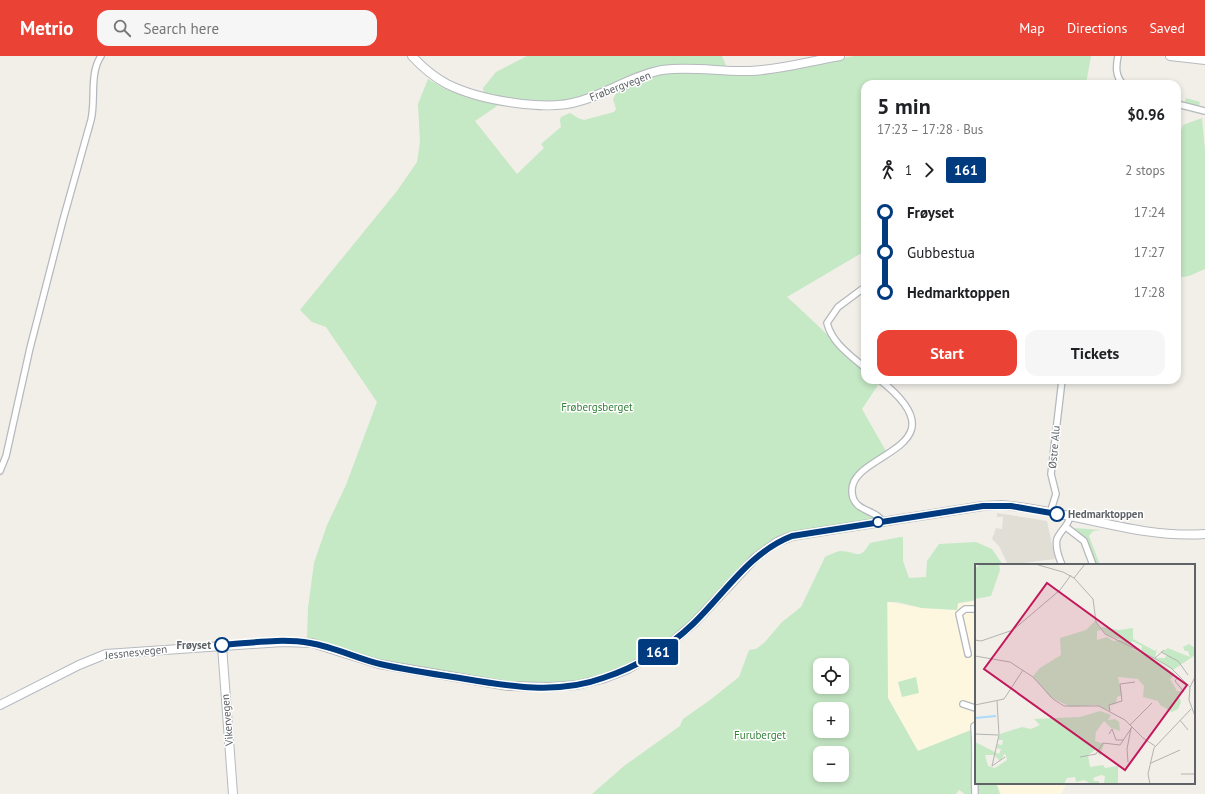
<!DOCTYPE html>
<meta charset="utf-8">
<style>
body{margin:0;font-family:"PT Sans",sans-serif;background:#f6f6f6;color:#202124;height:100vh;display:flex;flex-direction:column;font-size:15px;white-space:nowrap}
*{box-sizing:border-box;margin:0}
p{font-size:13px;color:#757577}
.icon{flex:none;width:22px;height:22px;fill:none;stroke:currentColor;stroke-width:2;stroke-linecap:round;stroke-linejoin:round}
.map{position:relative;flex:1;overflow:hidden}
.drawer{position:absolute;left:861px;top:24px;width:320px;height:304px;display:flex;flex-direction:column;background:#fff;border-radius:12px;box-shadow:0 2px 6px #0003}
.drawer>*{flex:none}
.badge{padding:0 8px;border-radius:3px;font-size:14px;line-height:26px}
.buttons{position:absolute;left:813px;top:602px;display:grid;gap:8px}
.buttons a{display:grid;place-items:center;width:36px;height:36px;border-radius:8px;background:#fff;box-shadow:0 2px 6px #0003;font-size:20px}
.map>.badge{position:absolute;translate:-50% -50%;box-shadow:0 0 0 2px #fff}
.legs{display:flex;align-items:center;gap:6px;height:44px;padding:0 16px;font-size:13px}
.legs p{margin-inline-start:auto}
.headline{display:flex;align-items:center;justify-content:space-between;height:68px;padding:0 16px}
h1{font-size:22px;font-weight:600;line-height:30px}
.cta{display:flex;gap:8px;margin-top:auto;padding:8px 16px}
.cta a{flex:1;height:46px;border-radius:12px;background:#ea4335;color:#fff;font-size:16px;font-weight:600;line-height:46px;text-align:center}
.cta a+a{background:#f6f6f6;color:#202124}
ul{padding:0 16px;list-style:none}
li{display:flex;align-items:center;gap:14px;height:40px;font-size:15px}
li i{display:grid;place-items:center;width:6px;height:100%;margin:0 5px;background:currentColor}
li i::after{content:'';width:10px;height:10px;margin:-5px;border:3px solid;border-radius:50%;background:#fff}
li p{margin-inline-start:auto}
li:first-child i{background:linear-gradient(#0000 50%,currentColor 0)}
li:last-child i{background:linear-gradient(currentColor 50%,#0000 0)}
header{display:flex;align-items:center;gap:24px;box-sizing:border-box;height:56px;padding:0 20px;background:#ea4335;color:#fff}
header strong{font-size:19px}
nav{display:flex;gap:22px;margin-inline-start:auto;font-size:14px}
.search{width:280px;height:36px;background:#f6f6f6;display:flex;align-items:center;gap:10px;box-sizing:border-box;padding:0 14px;border-radius:12px;color:#757577;font-size:15px}
.map>svg:first-child{display:block}
.commercial{fill:#fef7e0}
.education{fill:#e1ded6}
.green{fill:#c5e8c5;fill-rule:evenodd}
.lines{fill:none;stroke-linecap:round;stroke-linejoin:round}
.street-casing{stroke:#b5b8bc;stroke-width:8}
.secondary-casing{stroke:#b6babf;stroke-width:10}
.street{stroke:#fff;stroke-width:5.5}
.secondary{stroke:#fff;stroke-width:8}
.line-1-casing{stroke:#fff;stroke-width:9}
.line-1{stroke:#003b80;stroke-width:6}
.stop-1-dot{fill:#fff;stroke:#003b80;stroke-width:2}
.labels{text-anchor:middle;dominant-baseline:central;stroke-width:3;stroke-linejoin:round;paint-order:stroke}
.street-label{font-size:11px;fill:#5f6368;stroke:#fff}
.park-label{font-size:11px;fill:#348238;stroke:#fff}
.stop-label{font-size:11px;font-weight:bold;fill:#5f6368;stroke:#fff;text-anchor:start}
.inset-river{fill:none;stroke:#aadaff;stroke-width:2}
.inset-road{fill:none;stroke:#b3b3b1;stroke-width:1}
.view{fill:#c2185b;fill-opacity:0.15;stroke:#c2185b;stroke-width:2}
.inset-edge{fill:none;stroke:#5f6368;stroke-width:2}
</style>
<header>
<strong>Metrio</strong>
<div class="search"><svg class="icon" aria-label="search" viewBox="0 0 24 24"><circle cx="10" cy="10" r="6"/><path d="M15 15l6 6"/></svg>Search here</div>
<nav><a>Map</a><a>Directions</a><a>Saved</a></nav>
</header>
<div class="map">
<svg width="1205" height="738" viewBox="0 0 1205 738">
<rect width="100%" height="100%" fill="#f1efe8"/>
<!-- commercial -->
<path class="commercial" d="M 976,545 L 976,672 L 918,695 L 888,642 L 888,546 L 921,552 L 957,554 L 958,548 Z
M 997,727 L 1067,727 L 1061,738 L 1001,738 Z"/>
<!-- education -->
<path class="education" d="M 997,457 L 1047,465 L 1055,503 L 1008,509 L 999,490 L 992,483 L 996,472 L 1002,473 L 1003,461 L 997,461 Z"/>
<!-- green -->
<path class="green" d="M 527,0 L 722,0 L 727,12 L 692,11 L 626,22 L 580,41 L 549,49 L 484,38 L 483,32 L 496,16 Z
M 854,0 L 1091,0 L 1086,28 L 865,28 L 865,195 L 787,241 C 814,265 838,290 865,313 L 865,324 L 878,324 L 880,326 L 862,353 L 887,397 C 872,407 837,423 853,447 C 859,455 869,456 876,463 L 825,471 L 777,483 L 717,543 L 647,602 L 601,620 L 579,626 L 528,633 L 372,605 L 325,587 L 307,582 L 308,552 L 314,507 L 327,469 L 346,429 L 377,346 L 326,271 L 312,266 L 300,254 L 397,135 L 417,106 L 420,86 L 418,48 L 428,23 L 445,33 L 497,48 L 497,50 L 475,65 L 517,118 L 544,92 L 541,88 L 561,71 L 560,64 L 561,61 L 570,57 L 578,62 L 584,64 L 614,56 L 616,53 L 613,43 L 617,36 L 626,29 L 665,17 L 690,15 L 755,19 Z
M 1186,42 L 1200,46 L 1198,53 L 1184,48 Z
M 1202,62 L 1205,95 L 1205,213 L 1189,220 L 1177,222 L 1177,78 L 1180,78 L 1183,69 Z
M 1074,472 L 1101,474 L 1093,475 L 1089,480 L 1100,509 L 1095,509 L 1087,484 Z
M 900,481 L 903,481 L 903,505 L 909,522 L 926,521 L 927,505 L 939,488 L 976,486 L 992,493 L 1003,509 L 976,509 L 976,544 L 958,547 L 957,554 L 922,552 L 897,546 L 887,546 L 888,642 L 918,695 L 976,672 L 976,727 L 996,727 L 1000,738 L 965,738 L 959,734 L 956,738 L 592,738 L 624,710 L 680,670 L 683,663 L 710,644 L 739,621 L 749,594 L 756,593 L 764,587 L 782,566 L 801,551 L 825,501 C 829,499 835,496 840,495 C 858,495 858,506 870,487 ZM 820,609 L 842,609 L 842,631 L 820,631 ZM 820,653 L 842,653 L 842,675 L 820,675 ZM 820,697 L 842,697 L 842,719 L 820,719 Z
M 916,621 L 919,637 L 902,641 L 898,626 Z"/>
<g class="lines">
<defs>
<path id="street" d="M 1118,0 C 1116,10 1115,20 1123,28
M 1177,48 L 1205,55
M 865,231 L 838,251 L 827,267 C 832,287 850,299 865,312
M 880,324 C 967,393 850,396 852,435 C 852,457 878,453 882,466
M 0,415 L 6,400 L 30,292 L 63,164 L 91,64 C 96,44 89,18 101,0
M 1050,457 L 1056,438 L 1051,418 L 1062,324
M 1066,471 L 1084,485 L 1093,509
M 1062,509 C 1059,502 1055,491 1057,483 C 1060,475 1068,470 1070,461
M 968,598 L 959,558 L 965,553 L 976,553
M 963,648 L 975,652
M 975,738 C 974,715 976,693 974,670 L 976,669"/>
<path id="secondary" d="M 412,0 C 422,11 434,21 447,28 C 479,44 546,56 580,45 C 608,37 634,19 662,14 C 692,10 721,16 750,15 C 780,14 810,5 840,0
M 1170,0 L 1205,4
M 222,590 L 233,738
M 0,649 L 79,609 L 106,598 L 283,586 L 312,587 L 379,608 L 508,630 L 549,631 L 577,629 L 602,623 L 628,613 L 667,590 L 694,567 L 756,501 L 777,486 L 792,480 L 983,450 L 1002,449 C 1070,454 1136,483 1205,478"/>
</defs>
<!-- street casing -->
<use href="#street" class="street-casing"/>
<!-- secondary casing -->
<use href="#secondary" class="secondary-casing"/>
<!-- street -->
<use href="#street" class="street"/>
<!-- secondary -->
<use href="#secondary" class="secondary"/>
</g>
<g class="lines">
<defs>
<path id="line-1" d="M 222,589 C 251,587 282,582 310,587 C 334,591 356,602 380,608 C 406,614 433,618 460,622 C 507,630 557,639 603,622 C 637,611 668,592 694,567 C 725,537 750,496 792,480 L 983,450 L 1011,450 L 1057,458"/>
</defs>
<!-- line-1 casing -->
<use href="#line-1" class="line-1-casing"/>
<!-- line-1 -->
<use href="#line-1" class="line-1"/>
</g>
<!-- markers -->
<g class="stop-1-dot">
<circle cx="1057" cy="458" r="7"/>
<circle cx="878" cy="466" r="5"/>
<circle cx="222" cy="589" r="7"/>
</g>
<g class="labels">
<!-- street labels -->
<g class="street-label">
<text transform="translate(620 30) rotate(-21)">Frøbergvegen</text>
<text transform="translate(1054 391) rotate(-85)">Østre Alu</text>
<text transform="translate(136 596) rotate(-6)">Jessnesvegen</text>
<text transform="translate(227 664) rotate(-95)">Vikervegen</text>
</g>
<!-- park labels -->
<g class="park-label">
<text x="597" y="351">Frøbergsberget</text>
<text x="760" y="679">Furuberget</text>
</g>
<!-- stop labels -->
<g class="stop-label">
<text x="1068" y="458">Hedmarktoppen</text>
<text x="211" y="589" text-anchor="end">Frøyset</text>
</g>
</g>
<!-- overview -->
<g transform="translate(975 508)">
<rect width="220" height="220" fill="#f1efe8"/>
<path d="M 5,0 L 24,0 L 25,6 L 16,32 L 0,35 L 0,5 ZM 120,57 L 126,66 L 122,67 L 122,76 L 132,73 L 138,77 L 147,76 L 132,71 L 125,64 L 127,63 L 144,66 L 158,64 L 158,75 L 180,87 L 182,85 L 180,94 L 166,87 L 167,82 L 157,77 L 155,81 L 151,78 L 158,85 L 180,95 L 200,110 L 195,115 L 202,127 L 206,127 L 204,132 L 206,138 L 203,145 L 197,148 L 185,141 L 183,137 L 168,133 L 169,122 L 163,115 L 143,113 L 147,131 L 142,133 L 141,140 L 134,141 L 135,147 L 121,141 L 96,143 L 75,133 L 58,112 L 65,104 L 86,91 L 85,74 L 111,66 ZM 214,80 L 220,84 L 220,91 L 198,106 L 181,94 L 190,94 L 192,91 L 187,88 L 193,84 L 190,83 L 215,93 L 213,87 L 210,87 L 208,83 ZM 125,147 L 136,151 L 133,156 L 140,155 L 144,158 L 145,167 L 136,164 L 129,157 L 121,168 L 120,177 L 129,180 L 125,192 L 121,185 L 113,191 L 115,203 L 128,201 L 130,204 L 143,202 L 143,220 L 129,220 L 130,212 L 126,211 L 118,214 L 119,217 L 124,217 L 124,220 L 116,220 L 109,216 L 101,218 L 100,213 L 92,214 L 89,220 L 0,220 L 0,178 L 24,190 L 26,185 L 21,184 L 22,180 L 27,181 L 28,176 L 23,176 L 25,170 L 47,163 L 56,165 L 65,161 L 59,155 L 105,153 ZM 30,189 L 32,196 L 20,204 L 13,202 L 10,191 L 19,191 L 25,197 Z" fill="#c5e8c5" fill-rule="evenodd"/>
<path class="inset-river" d="M 0,154 L 21,152"/>
<path class="inset-road" d="M 60,0 L 88,8 L 99,14 L 118,35 L 121,58 L 130,70 L 181,95 L 196,104 L 215,123M 99,14 L 110,0M 0,76 L 6,77 L 38,66 L 85,26 L 96,11M 186,88 L 203,97 L 213,111M 0,92 L 35,98 L 58,113 L 78,135 L 89,142 L 124,142 L 150,156 L 168,174 L 180,182M 180,94 L 189,86M 203,113 L 200,117 L 209,128M 220,113 L 215,123 L 214,136 L 220,152M 0,141 L 29,135 L 48,106M 135,147 L 134,141 L 147,137 L 145,120 L 160,118M 205,156 L 213,166M 155,161 L 177,139M 0,170 L 23,171M 134,170 L 137,165 L 141,176 L 149,176M 105,193 L 121,190 L 128,179 L 145,181 L 157,163M 153,198 L 152,185 L 156,164M 176,199 L 205,186M 17,202 L 24,171 L 22,137M 17,202 L 30,193M 206,210 L 220,210M 175,220 L 173,210 L 179,184 L 216,145"/>
<path class="view" d="M 72,19 L 212,121 L 150,206 L 9,105 Z"/>
<rect width="220" height="220" class="inset-edge"/>
</g>
</svg>
<div class="buttons">
<a><svg class="icon" aria-label="locate" viewBox="0 0 24 24"><circle cx="12" cy="12" r="6"/><path d="M12 2v4M12 18v4M2 12h4M18 12h4"/></svg></a>
<a>+</a>
<a>−</a>
</div>
<b class="badge" style="left:658px;top:596px;background:#003b80;color:#fff">161</b>
<section class="drawer">
<div class="headline"><div><h1>5 min</h1><p>17:23 – 17:28 · Bus</p></div><b>$0.96</b></div>
<div class="legs"><svg class="icon" aria-label="walk" viewBox="0 0 24 24"><circle cx="13" cy="4" r="2"/><path d="M13 8l-2 6 4 7M11 14l-3 7M7 12l3-4h3l4 4"/></svg>1<svg class="icon" aria-label="forward" viewBox="0 0 24 24"><path d="M9 5l7 7-7 7"/></svg><b class="badge" style="background:#003b80;color:#fff">161</b><p>2 stops</p></div>
<ul>
<li><i style="color:#003b80"></i><b>Frøyset</b><p>17:24</p></li>
<li><i style="color:#003b80"></i><span>Gubbestua</span><p>17:27</p></li>
<li><i style="color:#003b80"></i><b>Hedmarktoppen</b><p>17:28</p></li>
</ul>
<div class="cta"><a>Start</a><a>Tickets</a></div>
</section>
</div>
